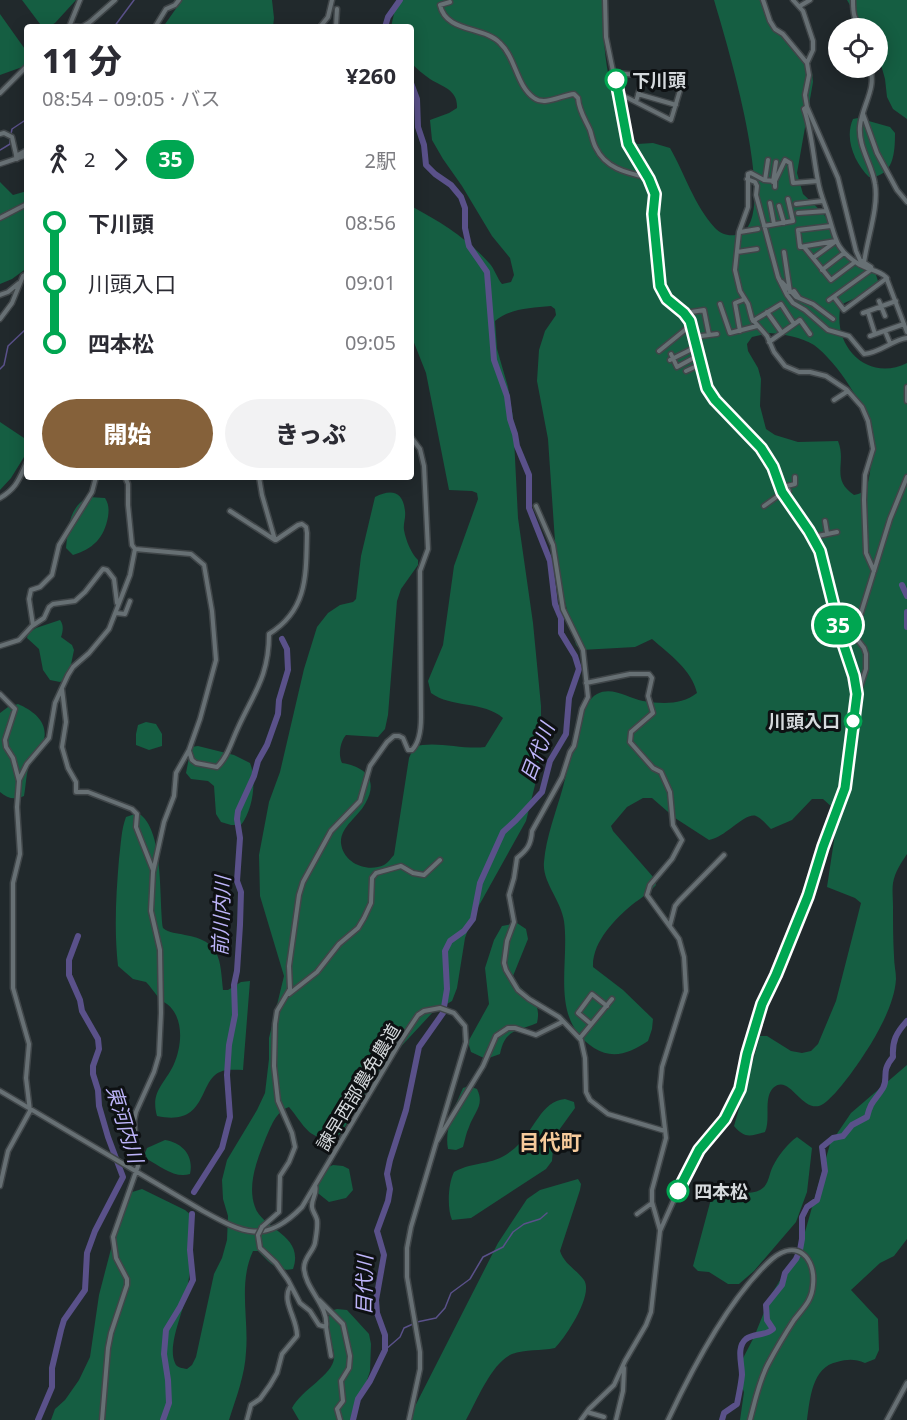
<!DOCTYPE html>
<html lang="ja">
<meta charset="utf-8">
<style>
body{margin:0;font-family:"Noto Sans","Noto Sans JP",sans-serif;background:#f2f2f3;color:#2b2b33;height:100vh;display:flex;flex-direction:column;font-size:22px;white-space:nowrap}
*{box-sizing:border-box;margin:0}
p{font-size:20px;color:#7c7c81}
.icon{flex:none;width:33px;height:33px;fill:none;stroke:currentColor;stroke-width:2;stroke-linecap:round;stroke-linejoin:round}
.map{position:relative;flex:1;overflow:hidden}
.sheet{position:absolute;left:24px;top:24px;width:390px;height:456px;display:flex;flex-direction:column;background:#fff;border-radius:6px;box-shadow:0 3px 15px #0003}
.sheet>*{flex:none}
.badge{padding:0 12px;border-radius:20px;font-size:21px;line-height:39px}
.fabs{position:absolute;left:828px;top:18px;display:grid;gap:12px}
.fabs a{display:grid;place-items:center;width:60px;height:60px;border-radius:50%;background:#fff;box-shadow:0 3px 15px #0003;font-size:30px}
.map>.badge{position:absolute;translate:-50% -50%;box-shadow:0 0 0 3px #fff}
.legs{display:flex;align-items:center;gap:9px;height:66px;padding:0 18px;font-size:20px}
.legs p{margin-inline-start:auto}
.headline{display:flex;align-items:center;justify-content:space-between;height:102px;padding:0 18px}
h1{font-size:33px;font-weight:800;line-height:45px}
.cta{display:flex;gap:12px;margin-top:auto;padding:12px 18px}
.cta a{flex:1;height:69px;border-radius:36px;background:#85613a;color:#fff;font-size:24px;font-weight:800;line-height:69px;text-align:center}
.cta a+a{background:#f2f2f3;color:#2b2b33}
ul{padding:0 18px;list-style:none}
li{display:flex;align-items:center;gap:21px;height:60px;font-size:22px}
li i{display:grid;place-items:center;width:9px;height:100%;margin:0 8px;background:currentColor}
li i::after{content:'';width:15px;height:15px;margin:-8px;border:4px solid;border-radius:50%;background:#fff}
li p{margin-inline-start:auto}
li:first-child i{background:linear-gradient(#0000 50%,currentColor 0)}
li:last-child i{background:linear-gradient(currentColor 50%,#0000 0)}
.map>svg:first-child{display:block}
.green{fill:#155e42;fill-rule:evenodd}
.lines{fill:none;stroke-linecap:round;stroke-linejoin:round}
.stream{stroke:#5a518a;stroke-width:1.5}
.river{stroke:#5a518a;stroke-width:6}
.minor-casing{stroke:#404649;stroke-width:7}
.minor{stroke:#677074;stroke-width:4}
.minor-bridge-casing{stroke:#404649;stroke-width:7;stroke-linecap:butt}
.minor-bridge{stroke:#677074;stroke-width:4}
.line-1-casing{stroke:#fff;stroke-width:14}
.line-1{stroke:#00a651;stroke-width:9}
.stop-1-dot{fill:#fff;stroke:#00a651;stroke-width:3}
.labels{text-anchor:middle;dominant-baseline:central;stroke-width:6;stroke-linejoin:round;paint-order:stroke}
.stop-label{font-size:18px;font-weight:bold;fill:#d6dadd;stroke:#0e1113;text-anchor:start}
.street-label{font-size:18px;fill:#d6dadd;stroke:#0e1113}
.water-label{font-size:20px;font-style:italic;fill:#bdb4f9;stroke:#0e1113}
.quarter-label{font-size:21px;font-weight:bold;fill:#f7ca9b;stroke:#0e1113}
</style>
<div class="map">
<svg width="907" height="1420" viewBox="0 0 907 1420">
<rect width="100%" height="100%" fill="#21292c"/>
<!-- green -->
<path class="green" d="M 22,0 L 76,0 L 55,23 L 48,27 L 40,24 Z
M 182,0 L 272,0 L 274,18 L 273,27 L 163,27 Z
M 397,0 L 603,0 C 603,53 606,98 637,144 L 653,143 L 670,148 C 685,174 694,205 715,228 C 721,234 727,236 736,235 C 785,228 723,31 714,0 L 761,0 L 770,22 L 812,72 L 813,82 L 797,173 L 803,194 L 823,213 L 831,225 L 834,239 L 853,257 L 870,267 L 875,272 L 879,284 C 871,294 852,298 841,305 C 831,346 868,383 907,363 L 907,854 C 901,863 895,872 893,883 C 892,890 893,899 893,906 C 893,923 893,940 894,956 C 894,964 896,972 896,979 C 895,998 885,1019 876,1035 C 868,1050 834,1102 819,1106 C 800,1110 789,1073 773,1088 C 763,1099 771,1119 765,1132 C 750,1136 745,1139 734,1126 L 760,1036 L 767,1036 L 791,1051 L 802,1053 L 811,1051 L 818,1044 L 836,1001 L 861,903 L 855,898 L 827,887 L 835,834 L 833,808 L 823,799 L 812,799 L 792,820 L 771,829 C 767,825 761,818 756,816 C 745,812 725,838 709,840 L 675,818 L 652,798 L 643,798 L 627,807 L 611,826 L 613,831 L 654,878 L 656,885 C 649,893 641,898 633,904 C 615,919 592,942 593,967 L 623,990 L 653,1019 L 652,1029 L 648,1041 C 630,1053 613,1060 594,1048 C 549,1019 570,965 564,921 C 561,900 542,882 544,862 C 546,837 556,812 563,787 C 569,764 574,740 580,716 C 585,709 589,698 597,694 C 612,686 628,698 643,701 C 662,704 682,705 697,693 C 692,670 669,654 652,639 L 635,647 L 581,650 L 576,645 L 557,571 L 548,439 L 537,381 L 539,350 L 545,331 L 556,315 L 555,309 L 551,306 C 531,308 511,308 495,321 L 497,349 L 508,387 L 513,418 L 518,518 L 533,623 L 541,706 L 541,748 L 535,785 L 526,821 L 472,918 L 465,938 L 457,988 L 452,1001 L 433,1012 L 395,1053 L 340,1134 C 310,1145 306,1127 289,1107 C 275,1112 271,1127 265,1140 C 257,1160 247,1185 255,1207 C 263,1230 305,1235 293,1269 C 277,1273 268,1261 258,1251 L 253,1251 C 238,1283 249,1319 246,1352 C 245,1375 236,1398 229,1420 L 51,1420 L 55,1409 L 65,1400 L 79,1380 L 90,1357 L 99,1295 L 124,1199 L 129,1193 L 142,1189 L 185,1210 L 192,1216 C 194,1242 191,1269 186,1295 C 183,1313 167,1346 175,1363 C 177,1368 182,1368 187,1369 L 192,1365 L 196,1357 L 214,1274 L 222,1258 L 227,1240 L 228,1216 L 223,1199 L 222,1180 L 227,1160 L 257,1110 L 265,1093 L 269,1059 L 269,1038 L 284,976 L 260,896 L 259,855 L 269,802 L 280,772 L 304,669 L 317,627 L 328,613 L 340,605 L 353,602 L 356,599 L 361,556 L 375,497 C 391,489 403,491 405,511 C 406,518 403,524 404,530 C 406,541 411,553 418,560 L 418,565 L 401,589 L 397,601 L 388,715 L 385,729 L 378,737 L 346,735 C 340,742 338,755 342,763 C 366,767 379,780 365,804 C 358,817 340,827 341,843 C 343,863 367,873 384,865 C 388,863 391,858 394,855 L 409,758 L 414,747 C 434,740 463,750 485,747 L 503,718 C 484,701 451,708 431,693 L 428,681 L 443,645 L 454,566 L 478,499 L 477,493 L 472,491 L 449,490 L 426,373 L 411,335 L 411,206 C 441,222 468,239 490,264 C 495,270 497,278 502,284 L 511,282 L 514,275 L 510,258 L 492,236 L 462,186 L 443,159 L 432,140 L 430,120 L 449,113 L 457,108 C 458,90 443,87 430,79 C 423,74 417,69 411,63 L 411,27 L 391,27 ZM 769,333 C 784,334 801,337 814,345 C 837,362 866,406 871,434 C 873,446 871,460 870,472 C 868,484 867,493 854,495 C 830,479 847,463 838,441 L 798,442 L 775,435 L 766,429 L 760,406 L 761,379 L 758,368 L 748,351 L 747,344 L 752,337 Z
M 847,0 L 907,0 L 907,119 L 893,109 L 887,97 L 885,79 L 878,54 L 878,28 L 863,28 Z
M 0,14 L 27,52 L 25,66 L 0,75 Z
M 858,118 L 890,127 L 895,133 C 895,152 894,177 869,177 C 855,163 844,139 853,119 Z
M 0,182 L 13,195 L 27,191 L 27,268 L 12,279 L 0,284 Z
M 0,422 L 24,438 L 24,457 L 11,478 L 0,490 Z
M 89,497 L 105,498 C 109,504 109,510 108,517 C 104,538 93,549 73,555 L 66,548 C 68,528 69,506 89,497 Z
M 60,620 C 64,625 63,631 61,637 L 72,645 L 74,650 L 68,679 L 60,682 L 50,680 L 43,670 L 39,649 L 27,638 L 28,633 L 36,628 Z
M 18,704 C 34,711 50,723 43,743 C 40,750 33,756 30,763 C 26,772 26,786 24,796 C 15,800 8,799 0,792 L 0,713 L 8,707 Z
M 146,722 L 156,724 L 162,734 L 162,746 L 149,750 L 136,745 L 136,734 L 138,725 Z
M 198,746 L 234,755 L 250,763 C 257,780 253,810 241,825 L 231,825 L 221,822 L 216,814 L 214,786 L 208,781 L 191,779 L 186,773 L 191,747 Z
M 132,815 L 141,815 C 164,834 159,899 163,928 C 169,933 177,933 185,935 C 221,941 220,959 223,990 L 228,990 L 241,982 L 250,981 L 243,1070 C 236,1070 226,1069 220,1072 C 198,1081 208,1127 157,1116 C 150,1091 165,1084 174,1064 C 181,1048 184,1024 172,1009 C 169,1004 162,1002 158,997 C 154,992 150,986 146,982 L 133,979 L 118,966 C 114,930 116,895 119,859 C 121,845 121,830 126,817 Z
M 517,923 L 526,929 L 528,939 L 513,976 C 522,997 543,996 537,1023 C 516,1032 505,1029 500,1054 L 486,1059 L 471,1052 L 468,1042 L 489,1004 L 485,968 L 494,940 L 502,926 Z
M 907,1065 L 907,1239 L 894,1256 L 880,1263 L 851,1290 L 878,1319 L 879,1350 L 875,1359 L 865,1363 C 855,1359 848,1359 837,1362 C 812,1367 810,1399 807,1420 L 740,1420 L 744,1392 L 740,1382 L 741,1362 L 754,1337 L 771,1295 L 801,1246 L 830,1144 L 851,1113 Z
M 469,1086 L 477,1089 C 485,1105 474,1112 469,1127 C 466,1133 465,1140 463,1147 L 456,1150 L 448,1149 C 444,1129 455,1106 463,1088 Z
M 565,1099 L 574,1102 L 575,1108 L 554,1137 L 552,1161 L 546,1169 L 471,1218 L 452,1220 C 447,1208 448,1184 454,1172 C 478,1159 494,1168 517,1146 C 534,1131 541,1101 565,1099 Z
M 797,1137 L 812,1148 L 807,1192 L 796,1222 L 754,1271 L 739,1284 L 728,1284 L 709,1272 L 698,1271 L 693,1266 L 711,1199 C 726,1185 744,1198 760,1190 C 769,1186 769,1173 773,1166 C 778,1156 788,1143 797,1137 Z
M 165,1140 C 183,1143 194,1156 190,1174 C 175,1179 160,1166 147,1159 L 145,1153 L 147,1148 Z
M 333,1165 L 343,1166 L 349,1169 L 353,1190 L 346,1198 L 329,1202 L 314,1190 L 324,1169 Z
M 578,1179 L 581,1184 L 580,1190 L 560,1251 C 564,1264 576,1269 584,1280 C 594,1295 565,1338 555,1348 C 541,1351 525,1349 512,1354 C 492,1362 476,1402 466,1420 L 408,1420 L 498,1243 L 527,1199 L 540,1190 Z
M 337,1309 L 347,1310 L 369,1334 L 371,1344 L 370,1371 L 354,1420 L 299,1420 L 292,1408 C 301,1390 333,1375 334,1358 C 335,1350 330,1342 329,1335 C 327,1328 329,1318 330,1311 Z"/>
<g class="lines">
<!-- stream -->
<path class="stream" d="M 114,27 L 134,0
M 11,134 L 12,129 L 27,119
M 0,150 L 10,144 L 10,139
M 0,369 L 4,365 L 8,346 L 27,328
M 417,1322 L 436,1318 L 445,1308 L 451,1293 L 470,1279 L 483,1257 L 503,1247 L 513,1232 L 524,1224 L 540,1219 L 547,1213
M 385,1350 L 400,1337 L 404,1328 L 413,1324"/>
<!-- river -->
<path class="river" d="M 385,27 L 388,17 L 400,0
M 902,585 L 907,596
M 907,612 L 907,627
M 194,1192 L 222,1148 L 230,1117 L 227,1075 L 229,1045 L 235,1015 L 234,985 L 237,971 L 240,925 L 241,892 L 237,881 L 240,838 L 237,819 L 238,811 L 254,776 L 258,761 L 267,745 L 278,714 L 279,700 L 288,670 L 287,649 L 282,639
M 38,1420 L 52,1387 L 52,1368 L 61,1330 L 64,1320 L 85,1290 L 87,1253 L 95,1231 L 123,1177 L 108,1137 L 99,1106 L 98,1090 L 93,1074 L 93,1066 L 99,1049 L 98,1039 L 82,1011 L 80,1000 L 69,975 L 69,960 L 78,936
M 163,1420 L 169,1403 L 168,1380 L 164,1354 L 166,1330 L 180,1307 L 193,1280 L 190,1250 L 192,1214
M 353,1420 L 358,1399 L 370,1381 L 385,1350 L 385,1335 L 377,1313 L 376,1300 L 384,1255 L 377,1231 L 388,1201 L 390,1189 L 387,1174 L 390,1160 L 406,1110 L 419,1047 L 443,1013 L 447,989 L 445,951 L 450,941 L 464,931 L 473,919 L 480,883 L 503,832 L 516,820 L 542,792 L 550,761 L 566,734 L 569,698 L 579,669 L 575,656 L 561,633 L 561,618 L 555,604 L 550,561 L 529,508 L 529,475 L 517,446 L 515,434 L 510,419 L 507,396 L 494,360 L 487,272 L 469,246 L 465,228 L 465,208 L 461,197 L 451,185 L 435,174 L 426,165 L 424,145 L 418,127 L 417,99 L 411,83
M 722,1420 L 724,1413 L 737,1404 C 739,1394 741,1385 742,1375 C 742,1364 736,1347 746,1339 C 754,1333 766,1336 773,1329 L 767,1320 L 766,1305 L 782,1285 L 785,1273 L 796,1259 L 800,1250 L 802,1239 L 802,1217 L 807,1207 L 817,1200 L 825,1171 L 822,1147 L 833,1138 L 843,1136 L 852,1125 L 867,1117 C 871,1100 875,1101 883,1088 C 889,1078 880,1072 893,1057 C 892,1041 896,1033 907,1021"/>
<defs>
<path id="minor" d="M 605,0 L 606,37 L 628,144 L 649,179 L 655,194 L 653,214 L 660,286 L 667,299 L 684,313 L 690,321 L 707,388 L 715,400 L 761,448 L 773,467 L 782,492 L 809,531 L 820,551 L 843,643 L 854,676 L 857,694
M 763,0 L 770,21 L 775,29 L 783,34 L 807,63
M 793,0 L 803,11 L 813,41 L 813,50 L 807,63 L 809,75 L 805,95 L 807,107 L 804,109 C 812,132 813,157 818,181 L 793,183 L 790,163 L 785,160 L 775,181 L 764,180 L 751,173 L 748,174 L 748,207 L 739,232 L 735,270 L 740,291 L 748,304 L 752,319 L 767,336 L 774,352 L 785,366 L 799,372 L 810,372 L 826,376 L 847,390 L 862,407 L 868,421 L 873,449 L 865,475 L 864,500 L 866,553 L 874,571
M 853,0 C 853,13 853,21 865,28
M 450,2 L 440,5 C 446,33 484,26 500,43 C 516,58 516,85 534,98 C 545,106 562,95 574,94 L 578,98 C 579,111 585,119 590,130 C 592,136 593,143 596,148 C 606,169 628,173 649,178
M 800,6 L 810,0
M 70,26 L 82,27
M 69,27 L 80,0
M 82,27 L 90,22 L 115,0
M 155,27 L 166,9 L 175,5 L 179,0
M 320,27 L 328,17 L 332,0
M 336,27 L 337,9
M 615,73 L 638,75 L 681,87 L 671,120 L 620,94
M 0,93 L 27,66
M 638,94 L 676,105
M 636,102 L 643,77
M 807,107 L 838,178 L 856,251 L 860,260 L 871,267
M 863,114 L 877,153 L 897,190 L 907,202
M 0,134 L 4,133 L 12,137 L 17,159
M 16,156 L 27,150
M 0,164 L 27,155
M 747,179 L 755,182 L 757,186 L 756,195 L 778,277 L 787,295 L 793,303 L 805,310 L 828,330 L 849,336 L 864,354 C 880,353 892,340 907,338
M 765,180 L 768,160
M 775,181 L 775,187
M 818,181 C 820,194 825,204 829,217 C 836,240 836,249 857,263 C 867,270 877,269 886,277 L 907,332
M 773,182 L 776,162
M 770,203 L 774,224
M 796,204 L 823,201
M 779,206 L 784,223
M 798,213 L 827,211
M 0,218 L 27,204
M 764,226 L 793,221 L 788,199
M 831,226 L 798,230 L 800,247 L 836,241
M 740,232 L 758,229
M 804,247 L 831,280 L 855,262
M 737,252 L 757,249
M 784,252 L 790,292
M 813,258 L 835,242
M 864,263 C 867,239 879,207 875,184 C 872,164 858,147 860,126 C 862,106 877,88 870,68
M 822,270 L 844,253
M 782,282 L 796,297 L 813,304 L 833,319
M 794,291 L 799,298
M 0,295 L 8,292 L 19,283
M 834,297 L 844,310 L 887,278
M 829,300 L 872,269
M 879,301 L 885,316
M 720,304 L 730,333 L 757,326
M 767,312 L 782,333
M 868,312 L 875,334
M 685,313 L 704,310 L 709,335 L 694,337
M 863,313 L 896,301
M 0,319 L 12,303 L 23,276 L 27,274
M 753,321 L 781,304 L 794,324
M 740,331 L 735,303 L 745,299
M 885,331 L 890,343
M 709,335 L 717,334
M 870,336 L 904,324
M 769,342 L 800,320 L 810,334
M 659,351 L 691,325
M 671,354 L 677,367 L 699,355
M 670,360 L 696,347
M 686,371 L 701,364
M 907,387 L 907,401
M 834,400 L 848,391
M 259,477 L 262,495 L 275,540
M 783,494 L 789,491 L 787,486 L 795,484 L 795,477
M 0,498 C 17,488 19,479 27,462
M 536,506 L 553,545 L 563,609 L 583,650 L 588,697 L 582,709 L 574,746 L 570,752 L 562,777 L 532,831 C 531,845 527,850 517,858 L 514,878 L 509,895 L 514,922 L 507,941 L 504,963 L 506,970 L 518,990 L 529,999 L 559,1017 L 581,1040 L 585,1058 L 586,1092 L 590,1100 L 608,1114 L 665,1131
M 764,506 L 782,493
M 230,511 L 275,540
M 825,521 L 827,533
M 813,537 L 837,532
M 116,613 L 125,614 L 130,601
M 837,617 L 818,621 L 820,636 L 840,632
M 33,625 L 29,599 L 31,590 L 40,587 L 52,575 L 59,545 L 92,492 L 96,477
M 0,646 L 19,640 L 32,626 L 44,618 L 49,607 L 53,604 L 75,601 L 85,592 L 103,569 L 107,570 L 114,579 L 117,603
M 586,683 L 630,674 L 649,674 L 652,678 L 648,696 L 653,713 L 631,732 L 630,742 L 653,768 L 661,772 L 670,792 L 673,825 L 682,840 L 672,859 L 650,885 L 647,895 L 679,939 L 684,957 L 686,991 L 662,1067 L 660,1087 L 666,1138 L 652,1190 L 652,1202 L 660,1230
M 62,689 L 66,722 L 62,747 L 68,768 L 76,782 L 76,792 L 88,792 L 132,809 L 137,814 L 136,827 L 153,870
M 0,694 L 15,709 L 5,740 L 6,747 L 13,758 L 19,781 L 17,807 L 20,854 L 13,883 L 13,988 L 29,1044 L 26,1078 L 30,1111 L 8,1151 L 0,1186
M 189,751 L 192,760 L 196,763 L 217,767 C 227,758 231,743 237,730 C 253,694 269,677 269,634 C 308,610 306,575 307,533 L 306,527 L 302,524 L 298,525 L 276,540
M 19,780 L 27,764 L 49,738 L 55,703 L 68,675 L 73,667 L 89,653 L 109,629 L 130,575 L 135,549 L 132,545 L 128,505 L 128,484 L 125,477
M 670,925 L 675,906 L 679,901 L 724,855
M 289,994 L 317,972 L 339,944 L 358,928 L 364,918 L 371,903 L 372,878 L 376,873 L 401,866 L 413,873 L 424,875 L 440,860
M 591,1024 L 578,1013 L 592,994 L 607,1006
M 580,1038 L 612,999
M 0,1091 L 203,1211 C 243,1233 265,1245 302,1207 L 400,1042 L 418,1015 L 424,1011 L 440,1008 L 454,1013 L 465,1026 L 466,1042 L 411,1227 L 407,1248 L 407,1277 L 420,1352 L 420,1369 L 409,1420
M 437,1141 L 483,1066 L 496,1036 L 508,1028 L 515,1028 L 536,1035 L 562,1022
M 315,1185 C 318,1193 311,1199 312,1207 C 312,1211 316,1215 317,1220 C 318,1227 316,1236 315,1243 C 313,1252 304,1257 304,1268 C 305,1289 329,1306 326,1327
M 637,1214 L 652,1203
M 262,1227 L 279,1212 L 280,1176 L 289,1162 L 295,1147 L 292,1133 L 278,1101 L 274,1066 L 275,1024 L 277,1011 L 290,989 L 289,966 L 299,895 L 303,882 L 331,831 L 360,801 L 370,766 L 387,742 L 394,736 L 399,736 L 403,738 L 408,750 L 412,750 C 420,742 421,728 421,717 L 420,571 L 428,549 L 424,466 L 420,449 L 411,437
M 258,1235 L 260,1248 L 276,1263 L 288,1280 L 300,1303 L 310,1311 L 319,1325 L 326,1327 L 331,1356
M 319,1300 L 343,1324 L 350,1356 L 349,1368 L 341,1381 L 343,1401 L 337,1409 L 340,1420
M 587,1412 L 604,1417
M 102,1420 L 108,1348 L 111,1333 L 127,1285 L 127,1279 L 116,1258 L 113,1237 L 138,1166 L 134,1121 L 136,1112 L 154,1072 L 159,1055 L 161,1013 L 160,950 L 151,911 L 153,872 L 164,822 L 174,796 L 176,773 L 189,750 L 200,719 L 216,660 L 212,611 L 204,565 L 191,554 L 135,549
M 247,1420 L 251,1405 L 260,1399 L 270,1385 L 277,1373 L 282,1354 L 297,1336 C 298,1320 281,1301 290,1287
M 581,1420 L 589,1409 L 614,1385 L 625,1361 L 646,1325 L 651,1312 L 660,1231 L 689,1166 L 699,1150 L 725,1119 L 740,1089 L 747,1054 L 762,1004 L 776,975 L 808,896 L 823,847 L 847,783 L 853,735 L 853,720 L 856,700 L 866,669 L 866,654 L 864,648 L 857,639 L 857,626 L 890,519 L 907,477
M 616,1420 L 623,1391 L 624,1368
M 668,1420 C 692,1369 730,1296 772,1259 C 797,1238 816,1258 813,1285 C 812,1301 803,1308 794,1320 C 785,1334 776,1349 768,1364 C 759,1381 755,1401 750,1420
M 887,1420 L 907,1383"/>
</defs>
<!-- minor casing -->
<use href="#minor" class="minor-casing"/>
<!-- minor -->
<use href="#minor" class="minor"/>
<defs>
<path id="minor-bridge" d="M 258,1235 L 262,1227"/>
</defs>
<!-- minor-bridge casing -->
<use href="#minor-bridge" class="minor-bridge-casing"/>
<!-- minor-bridge -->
<use href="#minor-bridge" class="minor-bridge"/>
</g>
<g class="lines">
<defs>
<path id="line-1" d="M 616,80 L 628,144 L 649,179 L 655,194 L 653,214 L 660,286 L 667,299 L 684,313 L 690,321 L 707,388 L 715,400 L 761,448 L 773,467 L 782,492 L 809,531 L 820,551 L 843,643 L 854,676 L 857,694 L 845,788 L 823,847 L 808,896 L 776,975 L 762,1004 L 747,1054 L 740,1089 L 725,1119 L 699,1150 L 678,1191"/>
</defs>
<!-- line-1 casing -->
<use href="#line-1" class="line-1-casing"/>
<!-- line-1 -->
<use href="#line-1" class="line-1"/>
</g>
<!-- markers -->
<g class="stop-1-dot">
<circle cx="616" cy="80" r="10"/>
<circle cx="853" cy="721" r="8"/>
<circle cx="678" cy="1191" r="10"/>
</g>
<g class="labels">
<!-- stop labels -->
<g class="stop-label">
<text x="632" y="80">下川頭</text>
<text x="840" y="721" text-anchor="end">川頭入口</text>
<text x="694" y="1191">四本松</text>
</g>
<!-- street labels -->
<g class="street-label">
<text transform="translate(358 1087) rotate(-59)">諫早西部農免農道</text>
</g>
<!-- water labels -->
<g class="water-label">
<text transform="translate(537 752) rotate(-69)">目代川</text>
<text transform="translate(221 916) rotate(-88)">前川内川</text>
<text transform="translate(125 1124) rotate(73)">東河内川</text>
<text transform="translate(364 1285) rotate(-89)">目代川</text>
</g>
<!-- quarter labels -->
<g class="quarter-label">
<text x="550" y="1142">目代町</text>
</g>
</g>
</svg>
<div class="fabs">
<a><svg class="icon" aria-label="locate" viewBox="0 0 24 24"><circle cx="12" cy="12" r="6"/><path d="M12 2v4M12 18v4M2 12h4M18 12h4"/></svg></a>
</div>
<b class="badge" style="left:838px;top:625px;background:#00a651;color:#fff">35</b>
<section class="sheet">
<div class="headline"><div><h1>11 分</h1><p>08:54 – 09:05 · バス</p></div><b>¥260</b></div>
<div class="legs"><svg class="icon" aria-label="walk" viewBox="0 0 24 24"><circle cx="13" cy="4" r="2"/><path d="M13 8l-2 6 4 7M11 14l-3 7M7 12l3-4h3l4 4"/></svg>2<svg class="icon" aria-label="forward" viewBox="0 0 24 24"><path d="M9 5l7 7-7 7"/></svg><b class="badge" style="background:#00a651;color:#fff">35</b><p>2駅</p></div>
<ul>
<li><i style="color:#00a651"></i><b>下川頭</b><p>08:56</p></li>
<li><i style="color:#00a651"></i><span>川頭入口</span><p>09:01</p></li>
<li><i style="color:#00a651"></i><b>四本松</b><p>09:05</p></li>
</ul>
<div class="cta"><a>開始</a><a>きっぷ</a></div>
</section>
</div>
